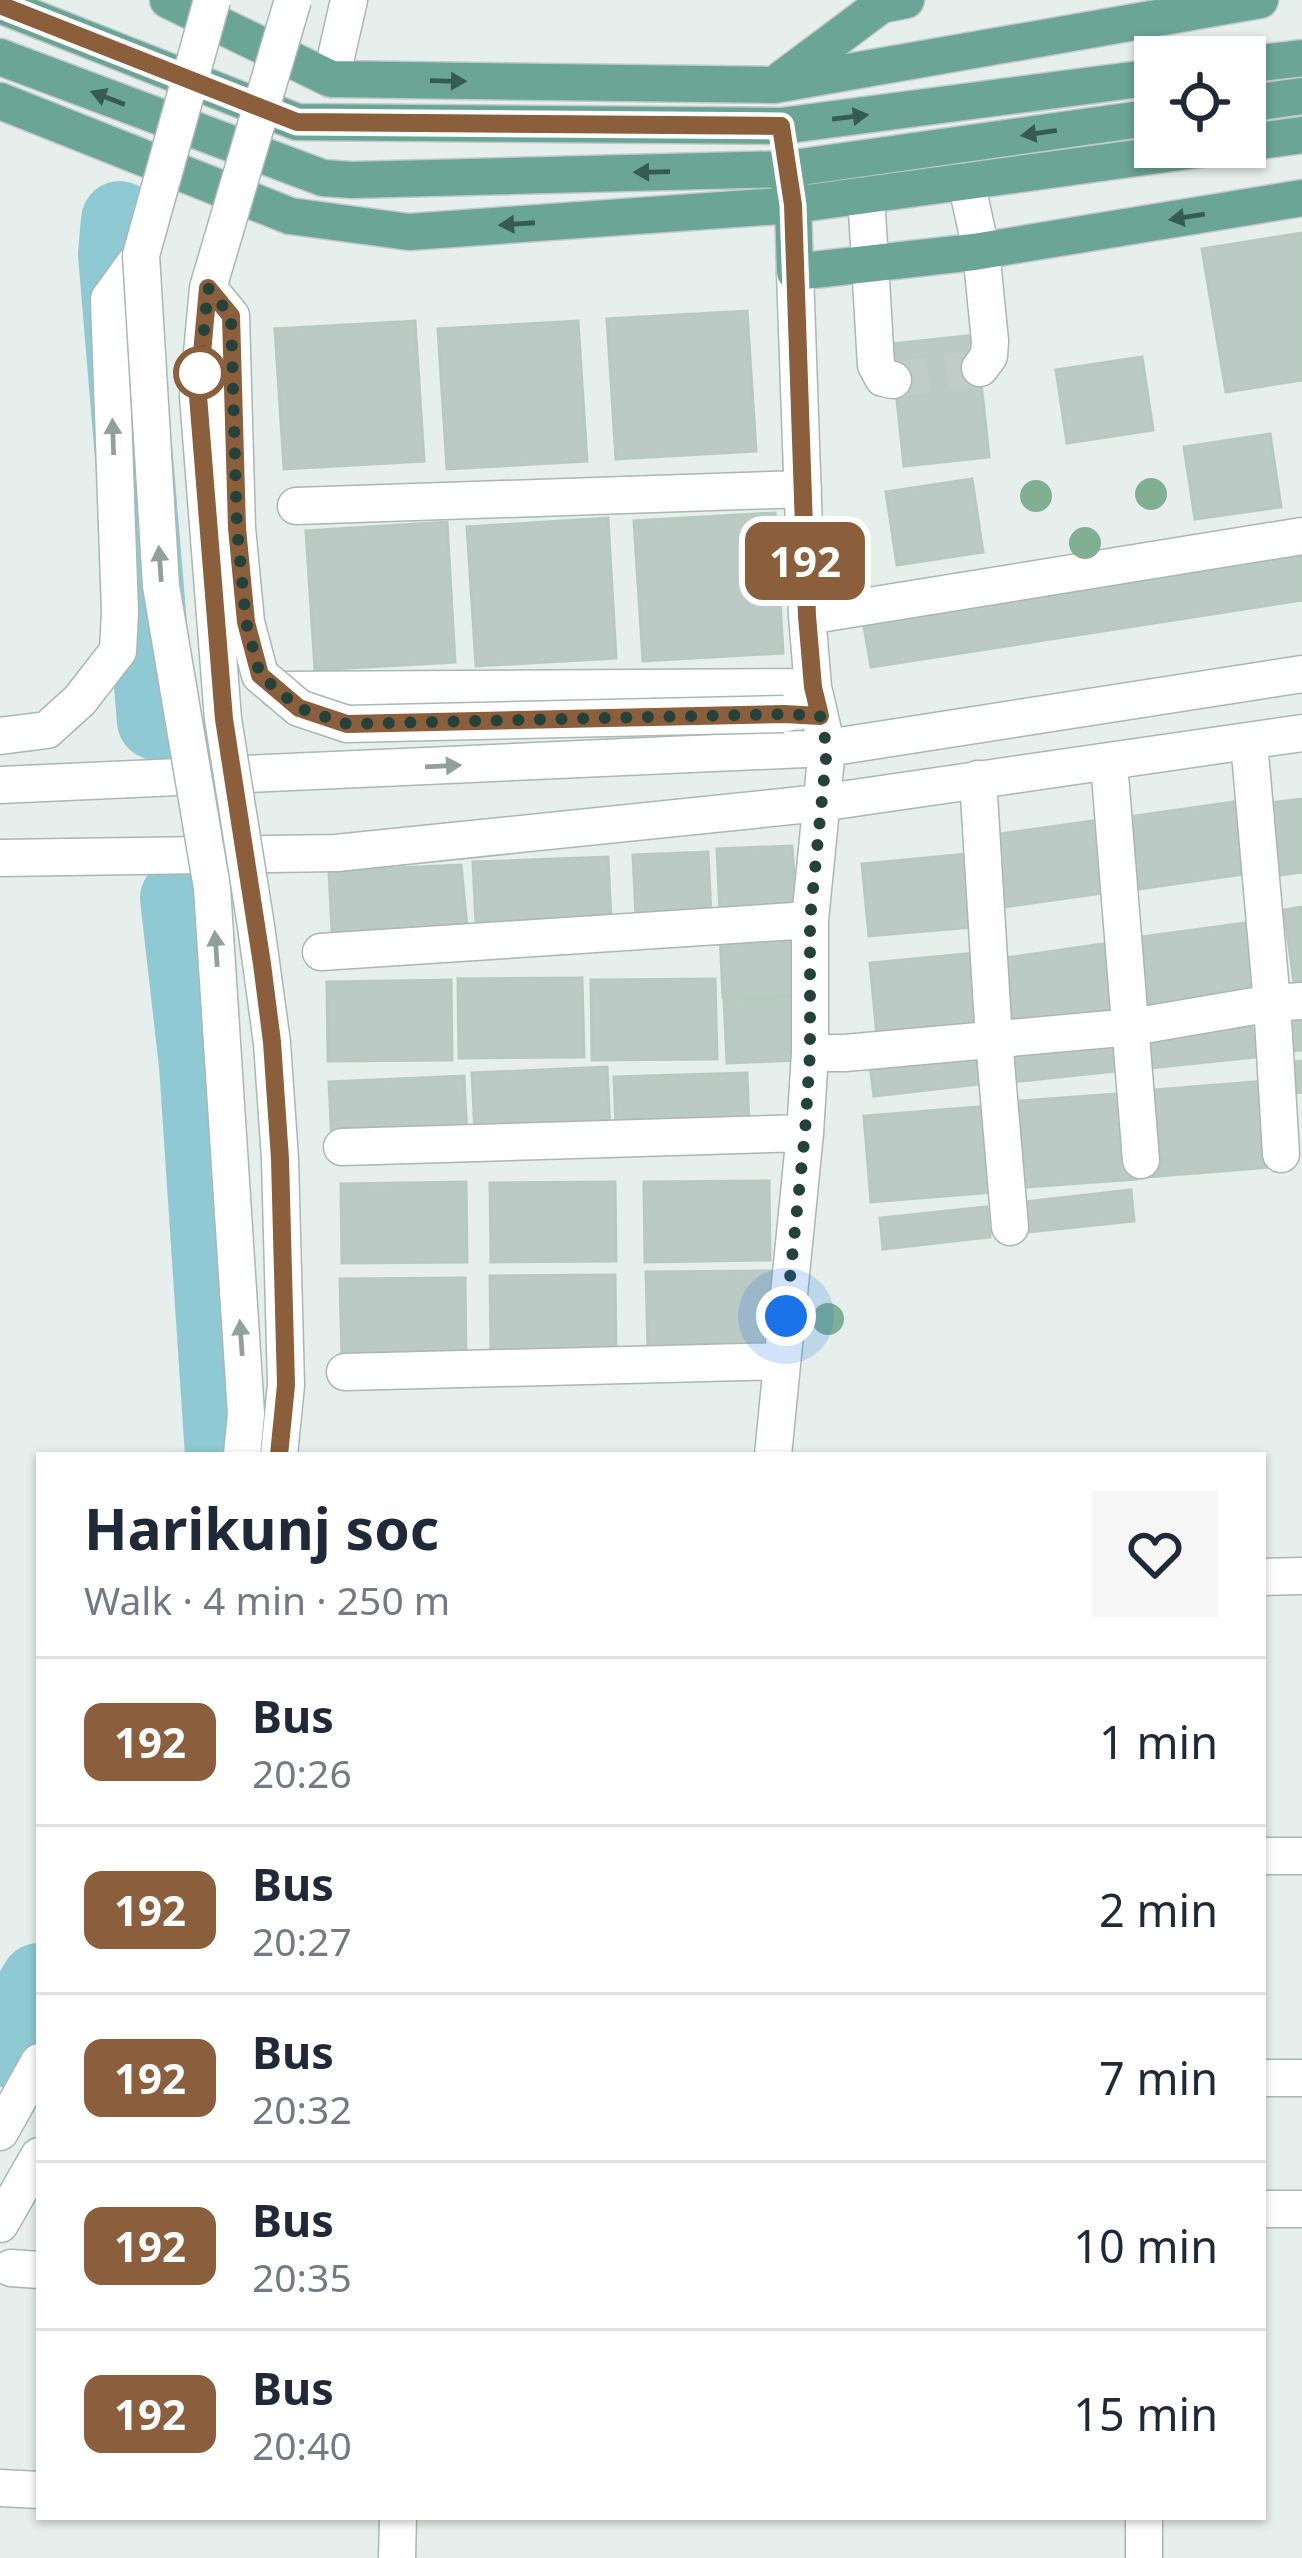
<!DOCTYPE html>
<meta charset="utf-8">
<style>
body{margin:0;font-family:"Noto Sans",sans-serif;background:#f6f6f7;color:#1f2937;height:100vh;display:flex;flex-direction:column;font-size:45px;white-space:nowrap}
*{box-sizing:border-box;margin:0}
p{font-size:39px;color:#747a83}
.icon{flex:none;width:66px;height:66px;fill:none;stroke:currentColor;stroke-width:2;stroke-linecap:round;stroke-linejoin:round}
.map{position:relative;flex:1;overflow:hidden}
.details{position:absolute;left:36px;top:1452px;width:1230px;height:1068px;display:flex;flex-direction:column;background:#fff;border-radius:0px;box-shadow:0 3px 9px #0004}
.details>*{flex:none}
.badge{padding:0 24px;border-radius:18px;font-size:42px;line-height:78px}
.fabs{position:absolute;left:1134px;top:36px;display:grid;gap:24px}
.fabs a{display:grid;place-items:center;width:132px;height:132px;border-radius:0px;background:#fff;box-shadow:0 3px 9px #0004;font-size:60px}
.you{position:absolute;width:60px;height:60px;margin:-30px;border:9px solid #fff;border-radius:50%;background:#1a73e8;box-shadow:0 0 0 18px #1a73e833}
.map>.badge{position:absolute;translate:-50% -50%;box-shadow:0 0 0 6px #fff}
.round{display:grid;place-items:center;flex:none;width:126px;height:126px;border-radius:0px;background:#f6f6f7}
.headline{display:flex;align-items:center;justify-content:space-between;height:204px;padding:0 48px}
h1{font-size:57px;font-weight:700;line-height:90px}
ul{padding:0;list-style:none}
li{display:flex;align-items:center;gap:36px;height:168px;padding:0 48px;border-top:3px solid #e0e1e3}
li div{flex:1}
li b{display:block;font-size:45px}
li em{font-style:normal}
li .badge{min-width:132px;font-weight:700;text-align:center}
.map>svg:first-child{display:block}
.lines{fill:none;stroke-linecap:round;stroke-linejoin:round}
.river{stroke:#8ec9d4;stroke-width:78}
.building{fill:#bbcac4;stroke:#b8c9c2;stroke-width:3}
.minor-tunnel{stroke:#bfccc8;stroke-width:36;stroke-dasharray:36 18;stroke-linecap:butt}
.minor-casing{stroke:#a8b8b2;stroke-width:39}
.major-casing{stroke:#c2cac8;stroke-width:39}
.minor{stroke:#fff;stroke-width:36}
.major{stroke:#6aa596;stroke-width:36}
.minor-bridge-casing{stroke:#a8b8b2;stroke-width:39;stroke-linecap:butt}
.minor-bridge{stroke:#fff;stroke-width:36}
.tree{fill:#80af93}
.oneway{fill:#365b51}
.oneway2{fill:#92a09c}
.line-casing{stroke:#fff;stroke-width:27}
.line{stroke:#8b5e3c;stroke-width:18}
.walk{stroke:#24423a;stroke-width:12;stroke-dasharray:0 21.6}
.stop-dot{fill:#fff;stroke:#8b5e3c;stroke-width:6}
</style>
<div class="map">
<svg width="1302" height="2558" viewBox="0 0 1302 2558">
<rect width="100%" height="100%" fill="#e6efeb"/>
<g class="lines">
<!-- river -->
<path class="river" d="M 120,220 L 117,254 L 156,721
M 179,898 L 198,1065 L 224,1455
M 0,2048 L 39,1982"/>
</g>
<!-- building -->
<path class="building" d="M 1302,233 L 1302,380 L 1226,392 L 1202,249 Z
M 747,311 L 756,451 L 616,459 L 607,319 Z
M 415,321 L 424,461 L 284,469 L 275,329 Z
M 578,321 L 587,461 L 447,469 L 438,329 Z
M 976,335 L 989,457 L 904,466 L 891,344 Z
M 1142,357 L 1153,430 L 1067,443 L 1056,370 Z
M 1270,434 L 1281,507 L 1195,519 L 1184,447 Z
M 972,479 L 983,552 L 897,565 L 886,492 Z
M 775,513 L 783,653 L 643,661 L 634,521 Z
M 608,518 L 616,658 L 476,666 L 467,527 Z
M 447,522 L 455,662 L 315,670 L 306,531 Z
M 1302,547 L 1302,600 L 871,667 L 862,615 Z
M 1302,799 L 1302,872 L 1280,875 L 1270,803 Z
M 1234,802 L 1244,874 L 1138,889 L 1128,817 Z
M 1100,820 L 1110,892 L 1004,907 L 993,835 Z
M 792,846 L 796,909 L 720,913 L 717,849 Z
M 708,852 L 711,915 L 636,918 L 633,855 Z
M 968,854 L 975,927 L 869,936 L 862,864 Z
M 608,857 L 611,919 L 476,924 L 473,862 Z
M 461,865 L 467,927 L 332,932 L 329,871 Z
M 1302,907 L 1302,980 L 1294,982 L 1284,910 Z
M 1246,923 L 1257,995 L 1150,1010 L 1141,937 Z
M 796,931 L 799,994 L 723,997 L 720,934 Z
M 1110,943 L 1121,1015 L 1015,1030 L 1005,958 Z
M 977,953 L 983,1026 L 877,1036 L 870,963 Z
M 582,978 L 584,1057 L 459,1058 L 458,979 Z
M 715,979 L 717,1059 L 592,1060 L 591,980 Z
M 451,980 L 452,1060 L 328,1061 L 327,982 Z
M 800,997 L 802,1060 L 727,1063 L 724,1000 Z
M 1302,1019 L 1302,1050 L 1289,1051 L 1285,1021 Z
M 1252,1026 L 1256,1057 L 1149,1068 L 1146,1037 Z
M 1114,1040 L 1117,1071 L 1011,1082 L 1007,1051 Z
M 976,1054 L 980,1084 L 874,1096 L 870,1065 Z
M 1302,1061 L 1302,1092 L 1294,1093 L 1291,1062 Z
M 607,1067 L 610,1129 L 475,1135 L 472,1073 Z
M 747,1073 L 749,1125 L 616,1129 L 614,1077 Z
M 464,1076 L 467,1138 L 332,1144 L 329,1082 Z
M 1265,1081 L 1272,1167 L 1148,1177 L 1140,1091 Z
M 1130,1093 L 1137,1179 L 1013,1188 L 1006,1102 Z
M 988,1106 L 996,1192 L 871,1202 L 864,1116 Z
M 769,1181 L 770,1260 L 645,1262 L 644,1182 Z
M 466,1182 L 467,1262 L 342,1263 L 341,1184 Z
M 615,1182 L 616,1261 L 491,1262 L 490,1183 Z
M 1131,1190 L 1134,1221 L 1027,1232 L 1024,1202 Z
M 987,1207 L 990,1237 L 883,1249 L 880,1218 Z
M 771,1271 L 773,1351 L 648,1352 L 646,1272 Z
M 615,1275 L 616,1355 L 491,1356 L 490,1276 Z
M 465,1278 L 466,1357 L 342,1358 L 340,1279 Z"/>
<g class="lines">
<!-- minor-tunnel -->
<path class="minor-tunnel" d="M 893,380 L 980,368"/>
<defs>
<path id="minor" d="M 331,79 L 349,0
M 966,181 L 981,250 L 990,341 L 989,356 L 980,368
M 866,195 L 876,365 L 883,378 L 893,380
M 296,506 L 803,489
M 807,616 L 1302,536
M 277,690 L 813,687
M 0,736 L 47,730 L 80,700 L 118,651 L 120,612 L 109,299 L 141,255
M 1249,742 L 1272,1003 L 1281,1154
M 1109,763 L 1141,1160
M 978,779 L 994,1040 L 1010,1227
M 0,785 L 827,748 L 1302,674
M 0,858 L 336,853 L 820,803 L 1302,733
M 321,952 L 810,920
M 810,1053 L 845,1053 L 1132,1027 L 1272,1003 L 1302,1001
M 342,1147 L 805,1133
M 345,1372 L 781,1361
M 773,1455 L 805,1133 L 810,1053 L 810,920 L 827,748 L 813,687 L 807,616 L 795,272
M 1263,1577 L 1302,1576
M 1263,1856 L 1302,1856
M 1263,2078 L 1302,2078
M 0,2132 L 39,2062
M 1263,2209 L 1302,2209
M 0,2224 L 39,2156
M 11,2268 L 39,2270
M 0,2488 L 39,2490
M 1144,2517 L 1144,2558
M 397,2558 L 398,2517"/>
<path id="major" d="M 168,0 L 331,79 L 774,85 L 1260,0
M 0,5 L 297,122 L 781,126 L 1155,77
M 0,57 L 323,178 L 352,180 L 787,169 L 1155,117
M 1245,65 L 1302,58
M 782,79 L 881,5 L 906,0
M 0,101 L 290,216 L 409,232 L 793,205 L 1217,147
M 1245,104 L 1302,96
M 1245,143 L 1302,135
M 789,183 L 793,205 L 795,272 L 974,252 L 1302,198"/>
</defs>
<!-- minor casing -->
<use href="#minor" class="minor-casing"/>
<!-- major casing -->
<use href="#major" class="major-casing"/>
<!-- minor -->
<use href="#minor" class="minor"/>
<!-- major -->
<use href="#major" class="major"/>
<defs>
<path id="minor-bridge" d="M 212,0 L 141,255 L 161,586 L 212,888 L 246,1414 L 242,1455
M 208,288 L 231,316 L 237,528 L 246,622 L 260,675 L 299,708 L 347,724 L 784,714
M 279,1455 L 286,1385 L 280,1159 L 272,1043 L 256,926 L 223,719 L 198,396 L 208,288 L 293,0"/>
</defs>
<!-- minor-bridge casing -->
<use href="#minor-bridge" class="minor-bridge-casing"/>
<!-- minor-bridge -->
<use href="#minor-bridge" class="minor-bridge"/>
</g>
<!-- trees -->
<g class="tree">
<circle cx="1151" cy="494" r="16"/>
<circle cx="1036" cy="496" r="16"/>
<circle cx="1085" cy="543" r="16"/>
<circle cx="828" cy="1319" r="16"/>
</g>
<!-- one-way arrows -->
<defs><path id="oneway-solid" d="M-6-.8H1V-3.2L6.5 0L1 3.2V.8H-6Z" transform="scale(3)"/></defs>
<g class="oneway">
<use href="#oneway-solid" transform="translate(448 81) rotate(1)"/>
<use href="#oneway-solid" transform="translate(108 98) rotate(-159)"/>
<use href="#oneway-solid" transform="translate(850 117) rotate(-7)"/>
<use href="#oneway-solid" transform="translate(1039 133) rotate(172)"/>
<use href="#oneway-solid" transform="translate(652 172) rotate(179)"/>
<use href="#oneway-solid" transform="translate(1187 217) rotate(171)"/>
<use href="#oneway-solid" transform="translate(517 224) rotate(176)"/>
</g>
<g class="oneway2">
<use href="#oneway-solid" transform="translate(113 437) rotate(-92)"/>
<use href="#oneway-solid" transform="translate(160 564) rotate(-94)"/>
<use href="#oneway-solid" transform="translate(443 766) rotate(-3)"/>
<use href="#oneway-solid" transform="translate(216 949) rotate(-94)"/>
<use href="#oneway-solid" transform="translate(241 1338) rotate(-94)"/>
</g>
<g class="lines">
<defs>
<path id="line" d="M 0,5 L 297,122 L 781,126 L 793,205 L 807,616 L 813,687 L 820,716 L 784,714 L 347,724 L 299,708 L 260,675 L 246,622 L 237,528 L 231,316 L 208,288 L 198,396 L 224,719 L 262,964 L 272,1042 L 280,1159 L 286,1385 L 279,1455"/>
</defs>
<!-- line casing -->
<use href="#line" class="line-casing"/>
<!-- line -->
<use href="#line" class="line"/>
<!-- walk -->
<path class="walk" d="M 200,373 L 208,288 L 231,316 L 237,528 L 246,622 L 260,675 L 299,708 L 347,724 L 784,714 L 820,716 L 827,748 L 810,920 L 810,1053 L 805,1133 L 786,1316"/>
</g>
<!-- markers -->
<circle class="stop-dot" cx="200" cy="373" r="24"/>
</svg>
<div class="fabs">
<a><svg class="icon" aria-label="locate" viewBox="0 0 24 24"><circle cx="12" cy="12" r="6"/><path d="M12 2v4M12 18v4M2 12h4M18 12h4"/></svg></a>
</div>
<div class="you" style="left:786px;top:1316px"></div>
<b class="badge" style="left:805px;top:561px;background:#8b5e3c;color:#fff">192</b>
<section class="details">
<div class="headline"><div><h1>Harikunj soc</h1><p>Walk · 4 min · 250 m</p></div><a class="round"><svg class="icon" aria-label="heart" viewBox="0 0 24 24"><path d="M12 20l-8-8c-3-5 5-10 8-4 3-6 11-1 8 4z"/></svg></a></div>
<ul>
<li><span class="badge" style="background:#8b5e3c;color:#fff">192</span><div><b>Bus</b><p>20:26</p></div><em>1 min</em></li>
<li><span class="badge" style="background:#8b5e3c;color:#fff">192</span><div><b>Bus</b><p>20:27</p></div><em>2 min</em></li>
<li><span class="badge" style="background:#8b5e3c;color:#fff">192</span><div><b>Bus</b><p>20:32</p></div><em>7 min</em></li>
<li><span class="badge" style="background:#8b5e3c;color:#fff">192</span><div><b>Bus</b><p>20:35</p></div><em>10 min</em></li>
<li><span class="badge" style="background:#8b5e3c;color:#fff">192</span><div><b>Bus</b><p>20:40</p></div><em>15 min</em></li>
</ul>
</section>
</div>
